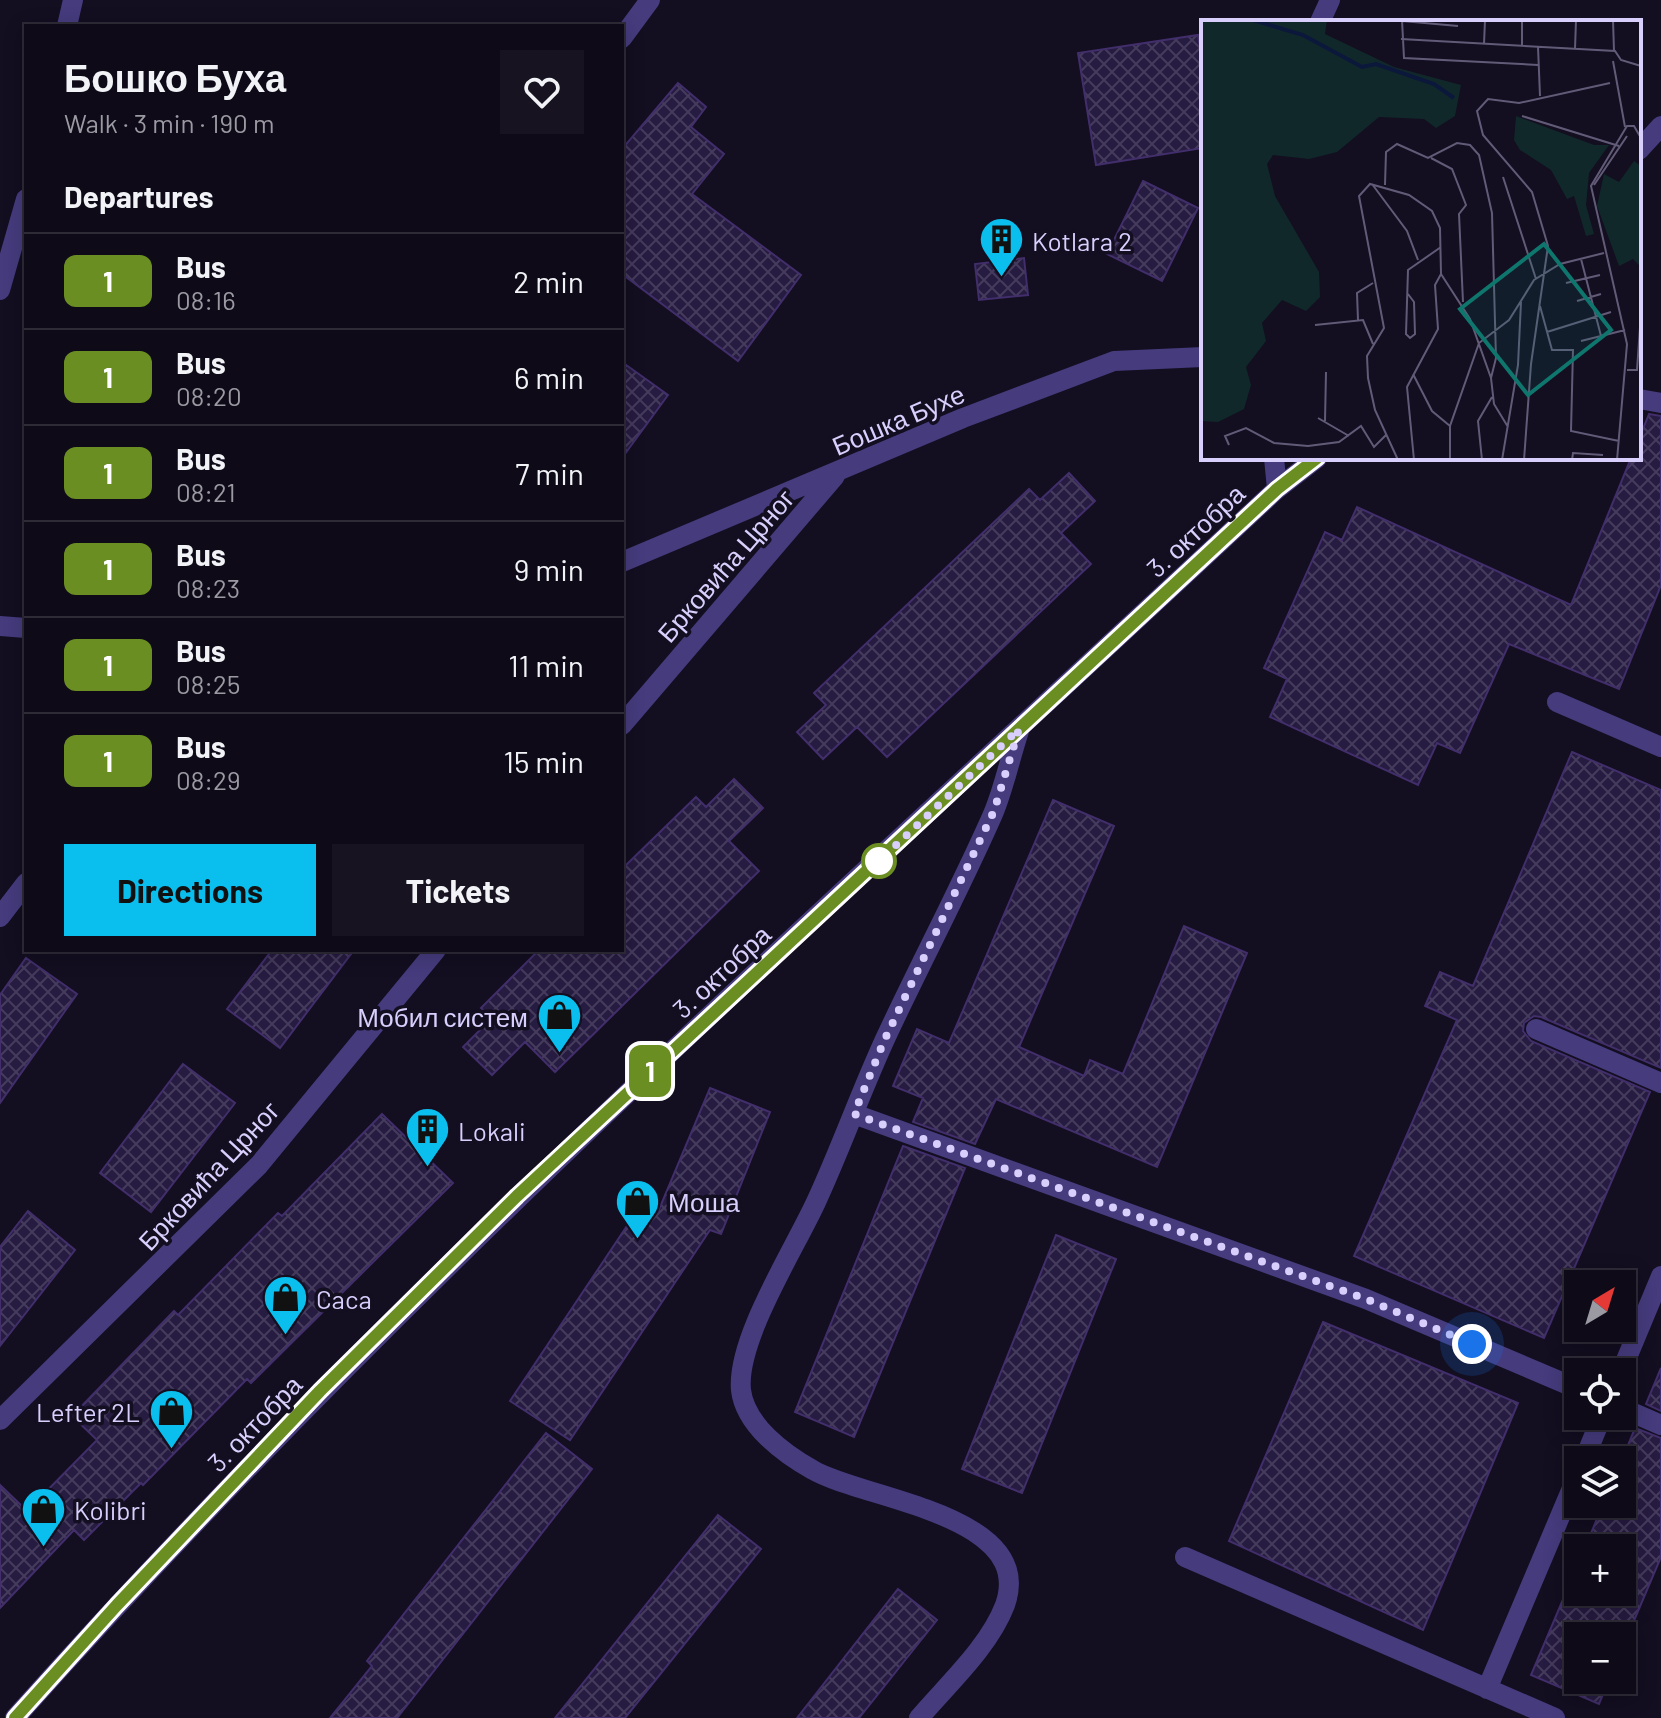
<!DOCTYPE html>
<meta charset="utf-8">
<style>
body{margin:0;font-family:Barlow,sans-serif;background:#171321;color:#f1f3f6;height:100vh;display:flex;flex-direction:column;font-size:30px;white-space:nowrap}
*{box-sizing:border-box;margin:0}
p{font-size:26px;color:#9b9aa2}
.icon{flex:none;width:44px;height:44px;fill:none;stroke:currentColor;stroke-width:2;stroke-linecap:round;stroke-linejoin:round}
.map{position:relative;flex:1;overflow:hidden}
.drawer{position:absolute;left:24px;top:24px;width:600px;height:928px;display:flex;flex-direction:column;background:#0e0a18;border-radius:0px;box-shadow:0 4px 20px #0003,0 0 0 2px #2e2b37}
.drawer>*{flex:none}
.badge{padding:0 16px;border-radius:12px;font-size:28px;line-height:52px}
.needle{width:52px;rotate:38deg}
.fabs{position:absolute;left:1564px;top:1270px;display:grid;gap:16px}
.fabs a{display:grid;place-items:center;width:72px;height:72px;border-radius:0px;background:#0e0a18;box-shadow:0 4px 20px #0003,0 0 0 2px #2e2b37;font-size:40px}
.you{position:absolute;width:40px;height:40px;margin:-20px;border:6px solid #fff;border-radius:50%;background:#1a73e8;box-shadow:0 0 0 12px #1a73e833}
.map>.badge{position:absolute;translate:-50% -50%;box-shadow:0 0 0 4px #fff}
h2{padding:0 40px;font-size:30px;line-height:72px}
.round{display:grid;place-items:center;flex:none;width:84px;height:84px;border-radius:0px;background:#171321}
.overview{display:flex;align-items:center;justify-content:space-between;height:136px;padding:0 40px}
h1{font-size:38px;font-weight:700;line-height:60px}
.action{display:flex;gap:16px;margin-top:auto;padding:16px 40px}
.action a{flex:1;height:92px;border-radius:0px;background:#0abeee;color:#111;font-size:32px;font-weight:700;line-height:92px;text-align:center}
.action a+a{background:#171321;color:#f1f3f6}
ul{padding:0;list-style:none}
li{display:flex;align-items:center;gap:24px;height:96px;padding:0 40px;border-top:2px solid #2e2b37}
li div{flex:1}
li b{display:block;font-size:30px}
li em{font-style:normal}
li .badge{min-width:88px;font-weight:700;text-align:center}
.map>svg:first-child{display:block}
.building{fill:url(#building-cross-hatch);stroke:#412e6b;stroke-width:2}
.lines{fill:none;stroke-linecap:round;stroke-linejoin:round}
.minor{stroke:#453b7d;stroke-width:20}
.line-casing{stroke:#fff;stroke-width:18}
.line{stroke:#6b8e23;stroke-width:12}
.walk{stroke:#d9cffd;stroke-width:8;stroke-dasharray:0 14.4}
.stop-dot{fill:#fff;stroke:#6b8e23;stroke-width:4}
.labels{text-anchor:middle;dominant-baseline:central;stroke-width:7;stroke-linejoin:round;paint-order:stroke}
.poi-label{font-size:26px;fill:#d9cffd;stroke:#130e20;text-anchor:start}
.street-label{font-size:26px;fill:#d9cffd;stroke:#130e20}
.inset-river{fill:none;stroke:#0b183c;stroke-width:4}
.inset-road{fill:none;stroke:#625b78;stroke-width:2}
.view{fill:#0f766e;fill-opacity:0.15;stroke:#0f766e;stroke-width:4}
.inset-edge{fill:none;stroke:#d9cffd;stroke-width:4}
</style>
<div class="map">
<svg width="1661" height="1718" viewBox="0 0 1661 1718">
<defs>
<pattern id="building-cross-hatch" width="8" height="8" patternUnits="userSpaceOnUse" patternTransform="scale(2)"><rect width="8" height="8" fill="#261b40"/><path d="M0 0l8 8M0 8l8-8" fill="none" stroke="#453b5c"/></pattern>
</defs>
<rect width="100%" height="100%" fill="#130e20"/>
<!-- building -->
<path class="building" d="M 1198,35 L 1203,66 L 1203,148 L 1096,165 L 1078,53 Z
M 678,83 L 706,107 L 691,127 L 724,154 L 692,194 L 801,275 L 738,361 L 622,274 L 622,149 Z
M 1143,181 L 1198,208 L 1162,281 L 1107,254 Z
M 1024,258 L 1028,295 L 979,300 L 975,264 Z
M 622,362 L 668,395 L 622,458 Z
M 1649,414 L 1661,416 L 1661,585 L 1619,689 L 1509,644 L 1460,753 L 1437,743 L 1418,785 L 1270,717 L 1287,679 L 1264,668 L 1325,532 L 1342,540 L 1357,507 L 1571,605 L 1631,458 L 1639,458 L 1639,439 Z
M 1069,473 L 1095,501 L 1061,533 L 1091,564 L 887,757 L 857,727 L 823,759 L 797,732 L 826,705 L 814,693 L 1029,489 L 1040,500 Z
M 1572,752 L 1661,790 L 1661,1068 L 1541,1017 L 1534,1016 L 1524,1023 L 1523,1031 L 1531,1041 L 1650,1092 L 1544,1338 L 1354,1256 L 1457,1020 L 1425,1006 L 1440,972 L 1473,986 Z
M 734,779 L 763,808 L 729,841 L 759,871 L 555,1072 L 525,1042 L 492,1075 L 463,1047 L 492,1018 L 481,1008 L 539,950 L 622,950 L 622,869 L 696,797 L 706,807 Z
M 1053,800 L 1114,826 L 1019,1047 L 1084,1076 L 1090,1060 L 1123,1074 L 1184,926 L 1247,953 L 1157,1167 L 996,1099 L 975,1144 L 913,1122 L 923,1098 L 893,1086 L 917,1029 L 949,1043 Z
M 272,950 L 354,950 L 280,1048 L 227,1009 Z
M 26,958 L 77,994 L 0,1103 L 0,995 Z
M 183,1064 L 235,1103 L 151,1212 L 100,1173 Z
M 710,1088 L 770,1112 L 721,1234 L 710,1230 L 570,1440 L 510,1401 L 643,1202 L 658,1212 Z
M 382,1114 L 453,1183 L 251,1383 L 247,1379 L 143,1485 L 141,1483 L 84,1540 L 74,1530 L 0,1608 L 0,1485 L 27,1511 L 97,1440 L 72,1416 L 174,1311 L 178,1315 L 278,1213 L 282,1216 Z
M 903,1146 L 965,1168 L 854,1437 L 795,1412 Z
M 28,1211 L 75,1250 L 0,1346 L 0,1247 Z
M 1056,1235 L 1116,1259 L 1022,1493 L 962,1469 Z
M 1323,1322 L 1518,1403 L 1423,1630 L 1229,1541 Z
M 1661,1368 L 1661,1411 L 1646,1404 Z
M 1635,1428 L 1661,1438 L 1661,1557 L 1622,1649 L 1622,1636 L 1578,1636 L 1578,1680 L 1609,1680 L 1599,1704 L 1531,1675 L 1578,1564 L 1578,1592 L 1622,1592 L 1622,1548 L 1585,1548 L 1603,1504 L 1622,1504 L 1622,1460 Z
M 546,1433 L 592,1469 L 397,1718 L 330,1718 L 372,1666 L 367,1661 Z
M 718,1515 L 761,1549 L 625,1718 L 555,1718 Z
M 898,1589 L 937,1620 L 859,1718 L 797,1718 Z"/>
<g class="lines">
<!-- minor -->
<path class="minor" d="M 1320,22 L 1330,0
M 67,26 L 73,0
M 622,38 L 650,0
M 1639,150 L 1661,126
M 0,290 L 26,199
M 1639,399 L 1661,403
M 1274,458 L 1277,489
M 622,562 L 963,418 L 1114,361 L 1203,357
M 0,626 L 26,628
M 1557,702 L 1661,747
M 622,725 L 835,476
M 0,917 L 26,883
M 1536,1029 L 1661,1083
M 854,1114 L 1366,1299 L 1578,1389
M 1621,1372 L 1661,1276
M 1622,1408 L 1661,1425
M 0,1420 L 259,1165 L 436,950
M 1584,1460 L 1602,1416
M 1185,1557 L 1555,1718
M 1487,1689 L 1578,1474
M 15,1718 C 407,1279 847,890 1277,489 L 1317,458
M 919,1718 C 948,1684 989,1647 1005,1605 C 1037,1514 862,1499 813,1470 C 784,1454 745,1425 741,1390 C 736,1340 794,1250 816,1202 C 841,1148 861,1091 886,1037 C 921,962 960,889 993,814 C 1004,788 1010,758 1019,731"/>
</g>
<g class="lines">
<defs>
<path id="line" d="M 15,1718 L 117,1605 L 320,1391 L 517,1196 L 1277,489 L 1317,458"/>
</defs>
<!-- line casing -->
<use href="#line" class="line-casing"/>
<!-- line -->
<use href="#line" class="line"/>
<!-- walk -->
<path class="walk" d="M 879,861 L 872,868 L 1019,729 L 994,811 L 884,1041 L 854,1114 L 1366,1299 L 1472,1344"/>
</g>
<!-- icons -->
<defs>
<symbol id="building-pin" viewBox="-11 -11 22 30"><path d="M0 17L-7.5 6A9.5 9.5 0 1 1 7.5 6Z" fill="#0abeee" stroke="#130e20"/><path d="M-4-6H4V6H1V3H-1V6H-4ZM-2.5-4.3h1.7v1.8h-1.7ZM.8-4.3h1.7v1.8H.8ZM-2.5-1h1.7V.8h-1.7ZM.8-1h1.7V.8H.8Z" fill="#111"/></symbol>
<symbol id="shop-pin" viewBox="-11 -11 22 30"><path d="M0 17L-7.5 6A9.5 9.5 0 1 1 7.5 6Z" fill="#0abeee" stroke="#130e20"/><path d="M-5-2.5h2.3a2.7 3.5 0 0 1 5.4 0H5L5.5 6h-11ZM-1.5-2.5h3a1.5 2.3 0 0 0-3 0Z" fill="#111"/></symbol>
</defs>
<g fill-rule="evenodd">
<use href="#building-pin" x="976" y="214" width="51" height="69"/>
<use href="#shop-pin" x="534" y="990" width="51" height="69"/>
<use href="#building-pin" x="402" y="1104" width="51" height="69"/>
<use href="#shop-pin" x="612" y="1176" width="51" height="69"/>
<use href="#shop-pin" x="260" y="1272" width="51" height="69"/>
<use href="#shop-pin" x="146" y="1386" width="51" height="69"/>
<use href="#shop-pin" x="18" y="1484" width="51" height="69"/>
</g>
<!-- markers -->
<circle class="stop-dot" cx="879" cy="861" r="16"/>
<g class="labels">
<!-- poi labels -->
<g class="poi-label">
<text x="1032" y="240">Kotlara 2</text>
<text x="528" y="1016" text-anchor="end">Мобил систем</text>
<text x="458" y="1130">Lokali</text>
<text x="668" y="1201">Моша</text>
<text x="316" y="1298">Caca</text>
<text x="140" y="1411" text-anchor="end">Lefter 2L</text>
<text x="74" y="1509">Kolibri</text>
</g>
<!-- street labels -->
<g class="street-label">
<text transform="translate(898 419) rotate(-23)">Бошка Бухе</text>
<text transform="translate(1195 530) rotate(-43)">3. октобра</text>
<text transform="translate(725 565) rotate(-49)">Брковића Црног</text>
<text transform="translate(721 971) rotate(-43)">3. октобра</text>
<text transform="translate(208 1175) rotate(-47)">Брковића Црног</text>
<text transform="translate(254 1423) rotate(-46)">3. октобра</text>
</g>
</g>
<!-- overview -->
<g transform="translate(1201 20)">
<rect width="440" height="440" fill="#130e20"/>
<path d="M 0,0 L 126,0 L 124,14 L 193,47 L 260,65 L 254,96 L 235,108 L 223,99 L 178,97 L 136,132 L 108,139 L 72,135 L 66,144 L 74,176 L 118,252 L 119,277 L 105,291 L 81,280 L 61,303 L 65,321 L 45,347 L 50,365 L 43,389 L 17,402 L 0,401 Z" fill="#11282a"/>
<path d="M 315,96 L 393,125 L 408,125 L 388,153 L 385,185 L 393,214 L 385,216 L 373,176 L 366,179 L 350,150 L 319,130 L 313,120 ZM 433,141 L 440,146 L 440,247 L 432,239 L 418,246 L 396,186 L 403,154 L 418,162 Z" fill="#11282a"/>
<path class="inset-river" d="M 52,0 L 102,15 L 161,47 L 175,44 L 233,64 L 253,78"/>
<path class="inset-road" d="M 201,0 L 203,38 L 337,45M 412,0 L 413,31M 201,1 L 257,6M 200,19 L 414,31 L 420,40 L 440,46M 283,24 L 284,0M 321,26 L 321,0M 337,27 L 339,76M 374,29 L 375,0M 412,41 L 424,107M 321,96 L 418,126M 230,138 L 251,149 L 265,185 L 258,194 L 262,282M 302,157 L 335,259M 171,164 L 206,211 L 217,240M 184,165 L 185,132 L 196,124 L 227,138 L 256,123 L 269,125 L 278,135 L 291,193 L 295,338 L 290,358M 393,165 L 426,116M 380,239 L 400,316M 240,254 L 269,299 L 290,358 L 293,384 L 307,407M 365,263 L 399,255M 207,274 L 213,282 L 214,314 L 209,318 L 205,314 L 207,250 L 240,227M 376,281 L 400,274M 339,286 L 351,330 L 372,330 L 370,411 L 418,421M 157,300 L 156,273 L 172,263M 114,305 L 162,300 L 172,324M 346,312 L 410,292M 380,321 L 424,310M 426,350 L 436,350 L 440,293M 212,354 L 231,391 L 249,406M 117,398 L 148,416M 124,401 L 125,352M 28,425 L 24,416 L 45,408 L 73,423 L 107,426 L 138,422 L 160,406 L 173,427 L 185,415M 197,440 L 174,390 L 167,358 L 166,336 L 183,308 L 158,176 L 169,164 L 208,175 L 231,191 L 239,208 L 240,254 L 234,265 L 237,309 L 206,367 L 213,440M 249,440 L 249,406 L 278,323 L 308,300 L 333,260 L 359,244 L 403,233M 281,440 L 277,401 L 291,377M 301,440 L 317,345 L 320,282M 323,440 L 330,344 L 347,226 L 331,172 L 282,115 L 276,91 L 287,79 L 318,83 L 409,63M 371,440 L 372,433 L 402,435M 416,440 L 426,324 L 390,166 L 426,106 L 433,106 L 440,118"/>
<path class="view" d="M 343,224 L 410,310 L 327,375 L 259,289 Z"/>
<rect width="440" height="440" class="inset-edge"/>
</g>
</svg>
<div class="fabs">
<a><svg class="needle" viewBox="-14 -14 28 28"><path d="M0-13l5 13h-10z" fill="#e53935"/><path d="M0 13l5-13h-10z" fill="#9b9aa2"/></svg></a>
<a><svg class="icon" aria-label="locate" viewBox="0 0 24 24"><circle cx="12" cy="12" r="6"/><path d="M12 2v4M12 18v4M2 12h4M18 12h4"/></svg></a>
<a><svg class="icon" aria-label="layers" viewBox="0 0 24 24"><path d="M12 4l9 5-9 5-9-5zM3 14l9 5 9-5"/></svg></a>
<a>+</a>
<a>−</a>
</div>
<div class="you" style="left:1472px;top:1344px"></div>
<b class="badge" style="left:650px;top:1071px;background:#6b8e23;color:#fff">1</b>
<section class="drawer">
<div class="overview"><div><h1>Бошко Буха</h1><p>Walk · 3 min · 190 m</p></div><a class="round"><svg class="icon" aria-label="heart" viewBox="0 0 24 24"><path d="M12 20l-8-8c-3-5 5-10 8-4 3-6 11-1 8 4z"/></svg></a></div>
<h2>Departures</h2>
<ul>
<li><span class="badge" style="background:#6b8e23;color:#fff">1</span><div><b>Bus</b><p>08:16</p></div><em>2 min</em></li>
<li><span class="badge" style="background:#6b8e23;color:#fff">1</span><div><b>Bus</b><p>08:20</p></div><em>6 min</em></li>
<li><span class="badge" style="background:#6b8e23;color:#fff">1</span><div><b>Bus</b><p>08:21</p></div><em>7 min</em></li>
<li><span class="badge" style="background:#6b8e23;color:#fff">1</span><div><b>Bus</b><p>08:23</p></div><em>9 min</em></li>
<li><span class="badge" style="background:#6b8e23;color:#fff">1</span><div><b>Bus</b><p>08:25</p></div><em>11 min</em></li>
<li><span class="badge" style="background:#6b8e23;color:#fff">1</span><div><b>Bus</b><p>08:29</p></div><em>15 min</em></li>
</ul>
<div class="action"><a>Directions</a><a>Tickets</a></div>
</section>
</div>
